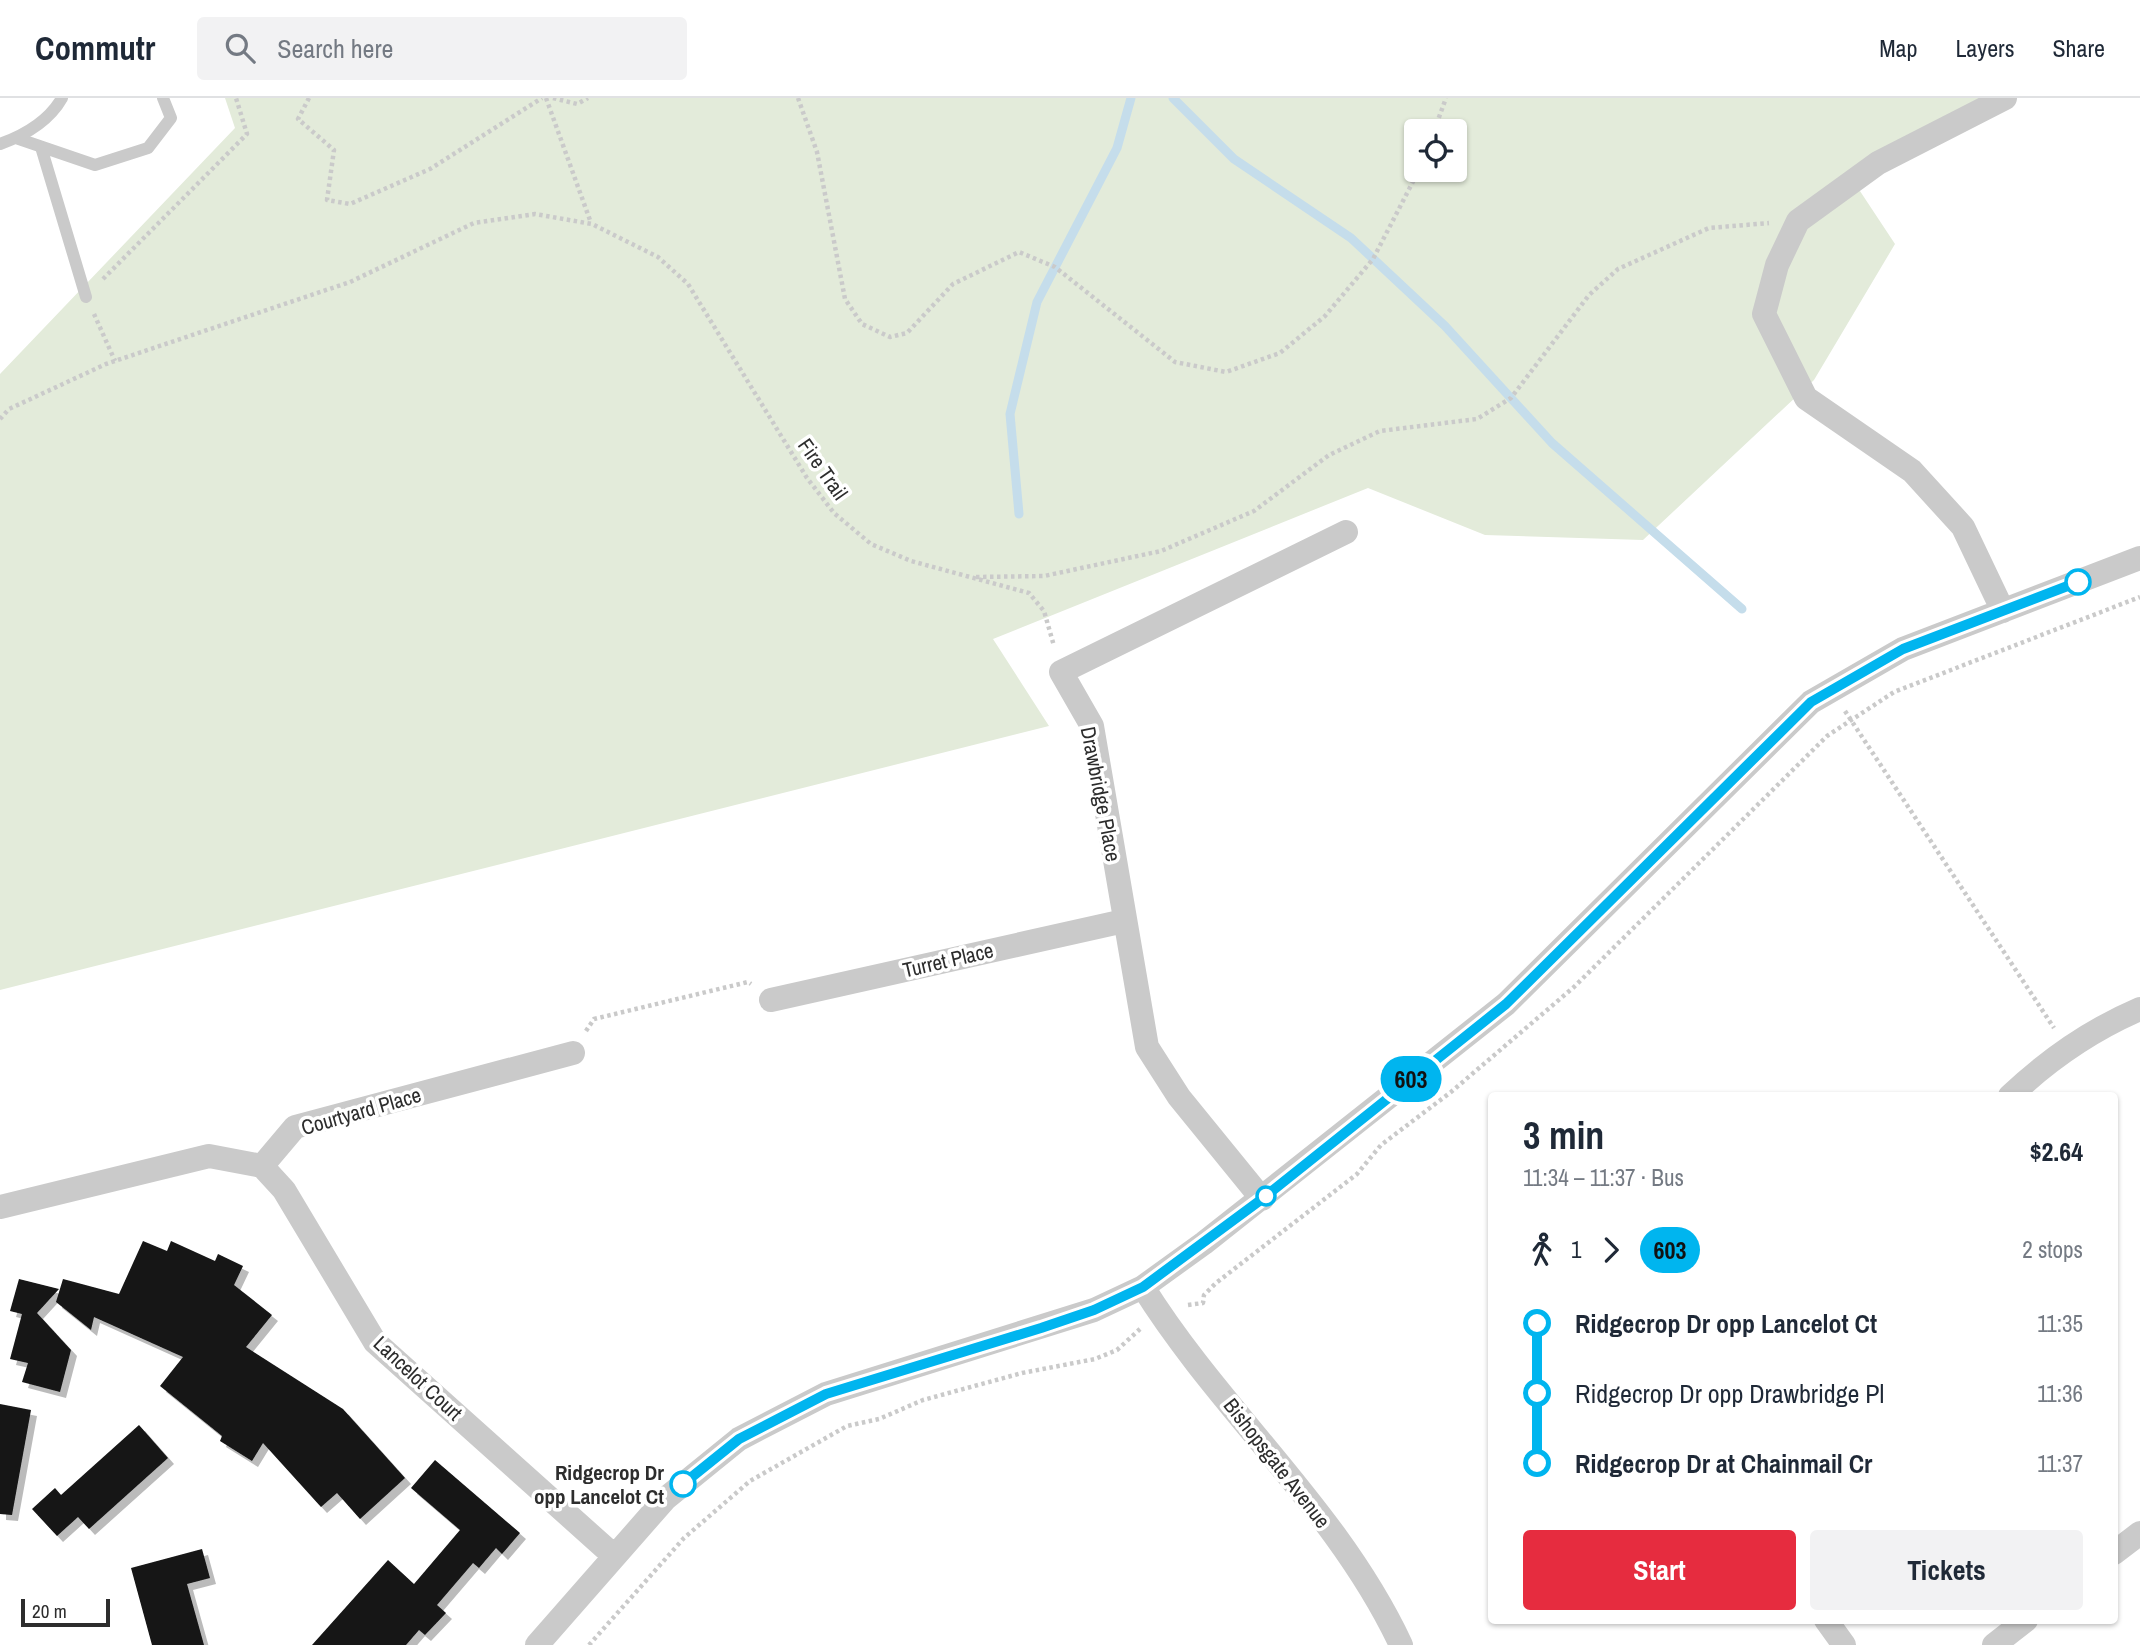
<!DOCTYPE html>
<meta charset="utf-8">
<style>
body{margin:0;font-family:"Archivo Narrow",sans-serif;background:#f2f2f3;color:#1f2937;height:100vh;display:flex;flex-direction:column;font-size:26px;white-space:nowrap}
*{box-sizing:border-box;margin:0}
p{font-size:23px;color:#747a83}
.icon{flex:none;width:38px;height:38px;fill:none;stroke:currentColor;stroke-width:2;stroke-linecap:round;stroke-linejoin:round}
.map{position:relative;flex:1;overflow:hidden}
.side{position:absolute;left:1488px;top:994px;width:630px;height:532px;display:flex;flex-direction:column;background:#fff;border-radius:7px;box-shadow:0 2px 5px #0004}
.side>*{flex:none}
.badge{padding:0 14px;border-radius:23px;font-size:24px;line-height:46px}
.controls{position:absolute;left:1404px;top:21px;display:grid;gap:14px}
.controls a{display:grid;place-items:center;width:63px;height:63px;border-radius:7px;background:#fff;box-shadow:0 2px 5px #0004;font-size:35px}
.scale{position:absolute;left:21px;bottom:18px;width:89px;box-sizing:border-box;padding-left:7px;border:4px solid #2d2d2d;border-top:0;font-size:19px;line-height:24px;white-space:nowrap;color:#2d2d2d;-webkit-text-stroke:5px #fff;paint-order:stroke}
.map>.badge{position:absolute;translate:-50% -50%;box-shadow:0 0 0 4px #fff}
.legs{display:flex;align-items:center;gap:10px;height:77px;padding:0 35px;font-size:23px}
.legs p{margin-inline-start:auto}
.head{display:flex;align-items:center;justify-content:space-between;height:119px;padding:0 35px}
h1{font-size:38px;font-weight:700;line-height:52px}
.primary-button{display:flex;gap:14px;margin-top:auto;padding:14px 35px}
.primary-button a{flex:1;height:80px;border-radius:7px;background:#e62c3f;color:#fff;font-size:28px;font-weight:700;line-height:80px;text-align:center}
.primary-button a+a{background:#f2f2f3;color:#1f2937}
ul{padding:0 35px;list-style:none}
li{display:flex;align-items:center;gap:24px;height:70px;font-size:26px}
li i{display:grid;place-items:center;width:10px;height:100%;margin:0 9px;background:currentColor}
li i::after{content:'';width:18px;height:18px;margin:-9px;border:5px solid;border-radius:50%;background:#fff}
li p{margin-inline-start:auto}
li:first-child i{background:linear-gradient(#0000 50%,currentColor 0)}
li:last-child i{background:linear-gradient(currentColor 50%,#0000 0)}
header{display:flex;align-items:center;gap:42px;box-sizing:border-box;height:98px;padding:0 35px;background:#fff;border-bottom:2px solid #e0e1e3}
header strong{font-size:33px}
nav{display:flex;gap:38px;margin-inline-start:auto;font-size:24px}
.search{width:490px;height:63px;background:#f2f2f3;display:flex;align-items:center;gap:18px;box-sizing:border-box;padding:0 24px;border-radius:7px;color:#747a83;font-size:26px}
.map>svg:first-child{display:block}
.green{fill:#e3ebda;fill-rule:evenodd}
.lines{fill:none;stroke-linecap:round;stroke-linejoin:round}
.stream{stroke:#c5ddeb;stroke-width:9}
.building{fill:#141414;filter:url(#shadow)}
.path{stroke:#cacaca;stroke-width:4.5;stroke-dasharray:3.5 3.5;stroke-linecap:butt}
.lane{stroke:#cacaca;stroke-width:12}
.street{stroke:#cacaca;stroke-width:24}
.line-1-casing{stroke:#fff;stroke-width:16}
.line-1{stroke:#00b5ef;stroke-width:10}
.stop-1-dot{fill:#fff;stroke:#00b5ef;stroke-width:3.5}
.labels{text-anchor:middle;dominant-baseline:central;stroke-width:7;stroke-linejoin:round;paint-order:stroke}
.street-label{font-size:21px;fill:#2d2d2d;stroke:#fff}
.stop-label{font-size:21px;font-weight:bold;fill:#2d2d2d;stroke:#fff;text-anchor:end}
</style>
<header>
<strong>Commutr</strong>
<div class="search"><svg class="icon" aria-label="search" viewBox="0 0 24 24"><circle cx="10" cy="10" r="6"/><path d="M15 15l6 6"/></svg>Search here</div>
<nav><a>Map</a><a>Layers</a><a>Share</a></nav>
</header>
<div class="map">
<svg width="2140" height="1547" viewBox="0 0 2140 1547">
<defs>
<filter id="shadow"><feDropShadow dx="6" dy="6" stdDeviation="0" flood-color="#0004"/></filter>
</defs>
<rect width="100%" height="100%" fill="#fff"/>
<!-- green -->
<path class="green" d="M 225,0 L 1990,0 L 1852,81 L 1895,146 L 1814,282 L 1643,442 L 1485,437 L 1368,390 L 993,541 L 1049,628 L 0,892 L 0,276 L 235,30 ZM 1416,33 L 1454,33 L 1454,72 L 1416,72 Z"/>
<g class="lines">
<!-- stream -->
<path class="stream" d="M 1173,0 L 1234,61 L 1351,140 L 1445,228 L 1552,345 L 1742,511
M 1019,416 L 1010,316 L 1037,204 L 1117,50 L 1131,0"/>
</g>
<!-- building -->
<path class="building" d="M 143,1143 L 167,1153 L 171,1143 L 215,1163 L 218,1156 L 243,1168 L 234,1187 L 272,1217 L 246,1249 L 343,1311 L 405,1380 L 360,1421 L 337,1395 L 321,1409 L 263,1345 L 252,1363 L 220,1343 L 222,1338 L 160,1288 L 183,1259 L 94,1219 L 91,1232 L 56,1204 L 63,1181 L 119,1196 Z
M 19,1181 L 59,1191 L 37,1215 L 71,1252 L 60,1294 L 22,1284 L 28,1265 L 10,1261 L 22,1216 L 10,1213 Z
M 0,1306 L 31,1312 L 12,1417 L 0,1416 Z
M 139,1327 L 168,1360 L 89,1431 L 78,1419 L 57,1438 L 32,1411 L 55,1390 L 61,1397 Z
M 435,1362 L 520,1435 L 502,1456 L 496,1450 L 479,1470 L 473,1465 L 437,1507 L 446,1515 L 425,1537 L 419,1532 L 406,1547 L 312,1547 L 388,1462 L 414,1486 L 460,1432 L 411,1390 Z
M 202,1451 L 210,1480 L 187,1486 L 204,1547 L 152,1547 L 131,1470 Z"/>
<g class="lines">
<!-- path -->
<path class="path" d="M 309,0 L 298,21 L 334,52 L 327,102 L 350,106 L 430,71 L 542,0
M 546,0 L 591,125
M 553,0 L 577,6 L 588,0
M 798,0 L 817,54 L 845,201 L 862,226 L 890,239 L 907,235 L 953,186 L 1019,154 L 1055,169 L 1175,264 L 1226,274 L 1280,255 L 1325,218 L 1373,161 L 1419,72
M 1434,33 L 1446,0
M 103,181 L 247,36 L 236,0
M 94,216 L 115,263
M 0,321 L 9,311 L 106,266 L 350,184 L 474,125 L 535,116 L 592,126 L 658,159 L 688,186 L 807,380 L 834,415 L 871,446 L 911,463 L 1029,495 L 1044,513 L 1054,548
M 976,479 L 1044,478 L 1161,453 L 1254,413 L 1329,357 L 1380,333 L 1477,321 L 1511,300 L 1589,197 L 1618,171 L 1709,130 L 1769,125
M 1845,613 L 2054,930
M 586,933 L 594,921 L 748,884 L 751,886
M 1188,1207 L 1203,1205 L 1204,1197 L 1216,1185 L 1357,1076 L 1381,1047 L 1451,994 L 1574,889 L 1827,638 L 1894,594 L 2140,499
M 589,1547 L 684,1440 L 750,1383 L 847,1328 L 879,1321 L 923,1302 L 1022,1275 L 1095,1261 L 1117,1252 L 1140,1231"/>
<!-- lane -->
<path class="lane" d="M 16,40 L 95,67 L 148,50 L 171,20 L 163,0
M 0,46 C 25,37 49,23 62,0
M 41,49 L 86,199"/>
<!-- street -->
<path class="street" d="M 2003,513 L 1963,429 L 1912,373 L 1806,300 L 1764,216 L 1777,167 L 1798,123 L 1878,65 L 2005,0
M 771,902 L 1124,823
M 2010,998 C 2049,961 2091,932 2140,911
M 262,1068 L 284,1092 L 375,1244 L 614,1458
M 1262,1101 L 1179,999 L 1147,949 L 1092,628 L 1061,574 L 1346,434
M 0,1109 L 209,1058 L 262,1068 L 295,1029 L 573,955
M 1143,1189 C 1221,1314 1338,1412 1401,1547
M 2114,1455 L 2140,1435
M 1826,1522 L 1844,1547
M 537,1547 L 665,1401 L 739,1341 L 826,1296 L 1094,1212 L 1143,1189 L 1204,1145 L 1506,906 L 1811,604 L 1903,551 L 2140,460
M 1994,1547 L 2026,1522"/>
</g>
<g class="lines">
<defs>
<path id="line-1" d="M 683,1386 L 739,1341 L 826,1296 L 1041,1230 L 1094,1212 L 1143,1189 L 1262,1101 L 1506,906 L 1811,604 L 1903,551 L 2078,484"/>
</defs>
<!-- line-1 casing -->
<use href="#line-1" class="line-1-casing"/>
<!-- line-1 -->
<use href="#line-1" class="line-1"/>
</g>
<!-- markers -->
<g class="stop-1-dot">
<circle cx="2078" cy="484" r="12"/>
<circle cx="1266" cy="1098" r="9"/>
<circle cx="683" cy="1386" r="12"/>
</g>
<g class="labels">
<!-- street labels -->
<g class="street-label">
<text transform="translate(823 371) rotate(55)">Fire Trail</text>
<text transform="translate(1101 696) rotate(79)">Drawbridge Place</text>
<text transform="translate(948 862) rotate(-13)">Turret Place</text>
<text transform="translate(361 1013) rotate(-16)">Courtyard Place</text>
<text transform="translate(418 1280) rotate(43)">Lancelot Court</text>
<text transform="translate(1277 1365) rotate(52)">Bishopsgate Avenue</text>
</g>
<!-- stop labels -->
<g class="stop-label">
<text x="664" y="1374">Ridgecrop Dr<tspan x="664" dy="24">opp Lancelot Ct</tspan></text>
</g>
</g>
</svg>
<div class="controls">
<a><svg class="icon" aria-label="locate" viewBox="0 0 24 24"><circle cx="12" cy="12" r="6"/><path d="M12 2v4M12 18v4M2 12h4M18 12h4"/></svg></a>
</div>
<div class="scale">20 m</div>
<b class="badge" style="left:1411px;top:981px;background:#00b5ef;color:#111">603</b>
<section class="side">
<div class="head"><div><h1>3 min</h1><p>11:34 – 11:37 · Bus</p></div><b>$2.64</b></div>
<div class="legs"><svg class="icon" aria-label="walk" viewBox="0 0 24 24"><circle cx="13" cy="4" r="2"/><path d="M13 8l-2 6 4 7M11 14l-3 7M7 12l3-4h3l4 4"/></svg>1<svg class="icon" aria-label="forward" viewBox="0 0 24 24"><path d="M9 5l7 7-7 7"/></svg><b class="badge" style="background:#00b5ef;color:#111">603</b><p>2 stops</p></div>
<ul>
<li><i style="color:#00b5ef"></i><b>Ridgecrop Dr opp Lancelot Ct</b><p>11:35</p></li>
<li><i style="color:#00b5ef"></i><span>Ridgecrop Dr opp Drawbridge Pl</span><p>11:36</p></li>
<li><i style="color:#00b5ef"></i><b>Ridgecrop Dr at Chainmail Cr</b><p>11:37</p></li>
</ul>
<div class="primary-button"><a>Start</a><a>Tickets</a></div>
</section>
</div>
